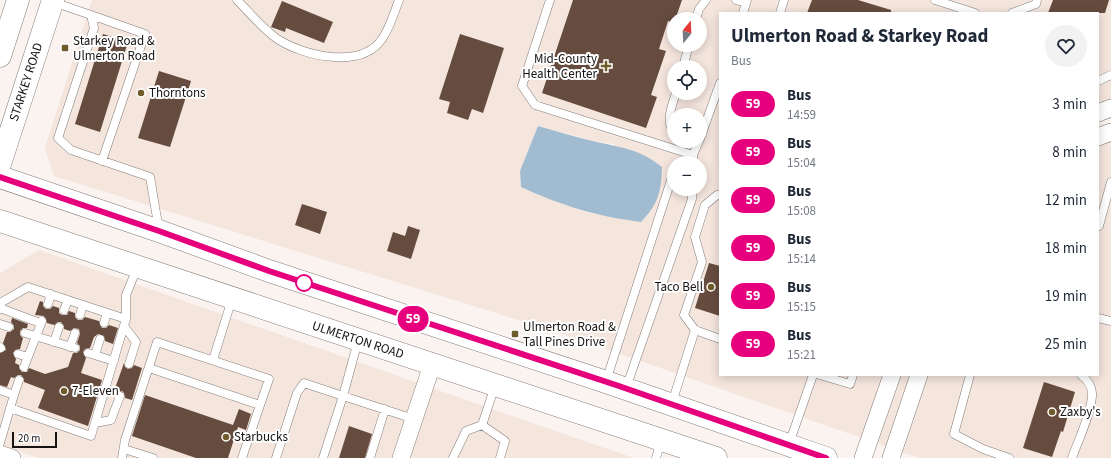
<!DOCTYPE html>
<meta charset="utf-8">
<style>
body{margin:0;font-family:"Source Sans 3",sans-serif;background:#f2f2f3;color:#1f2937;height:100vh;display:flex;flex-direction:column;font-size:15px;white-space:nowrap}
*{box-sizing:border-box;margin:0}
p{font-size:13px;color:#747a83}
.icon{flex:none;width:22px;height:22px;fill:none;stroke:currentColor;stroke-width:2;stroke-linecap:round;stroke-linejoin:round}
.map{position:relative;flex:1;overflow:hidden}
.panel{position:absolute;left:719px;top:12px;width:380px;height:364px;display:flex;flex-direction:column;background:#fff;border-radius:0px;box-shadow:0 2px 10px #0003}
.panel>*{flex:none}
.badge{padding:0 8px;border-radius:13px;font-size:14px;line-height:26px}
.needle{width:26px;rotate:18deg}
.tools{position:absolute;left:667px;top:12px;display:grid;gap:8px}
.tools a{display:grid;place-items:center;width:40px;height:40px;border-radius:50%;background:#fff;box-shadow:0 2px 10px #0003;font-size:20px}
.scale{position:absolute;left:12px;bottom:10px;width:45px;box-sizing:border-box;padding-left:4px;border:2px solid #161312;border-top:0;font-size:11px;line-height:14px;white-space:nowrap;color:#161312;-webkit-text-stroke:3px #fff;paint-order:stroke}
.map>.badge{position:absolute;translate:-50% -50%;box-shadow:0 0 0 2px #fff}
.round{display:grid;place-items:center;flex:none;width:42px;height:42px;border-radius:21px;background:#f2f2f3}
.headline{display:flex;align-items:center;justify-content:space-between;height:68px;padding:0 12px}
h1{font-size:19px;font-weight:700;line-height:30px}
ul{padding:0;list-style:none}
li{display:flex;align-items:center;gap:12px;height:48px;padding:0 12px}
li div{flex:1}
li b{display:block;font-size:15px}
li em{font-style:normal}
li .badge{min-width:44px;font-weight:700;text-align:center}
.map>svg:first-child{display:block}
.built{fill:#f4e5dd;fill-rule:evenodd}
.water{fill:#a1bbd1}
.building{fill:#664c3e}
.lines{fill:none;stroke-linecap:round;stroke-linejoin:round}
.service-casing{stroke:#847d79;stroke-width:9}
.minor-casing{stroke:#847d79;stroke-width:18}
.secondary-casing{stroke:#847d79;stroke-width:23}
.primary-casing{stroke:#847d79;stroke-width:23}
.service{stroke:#fff;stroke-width:8}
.minor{stroke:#fff;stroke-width:17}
.secondary{stroke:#fff;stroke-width:22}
.primary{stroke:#fff;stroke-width:22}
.line-casing{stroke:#fff;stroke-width:9}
.line{stroke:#e6007e;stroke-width:6}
.poi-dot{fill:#6f5c2a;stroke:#fff;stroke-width:1.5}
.stop-dot{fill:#fff;stroke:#e6007e;stroke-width:2}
.labels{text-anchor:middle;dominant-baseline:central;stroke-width:4;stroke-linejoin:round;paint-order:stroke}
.poi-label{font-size:13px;fill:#161312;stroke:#fff;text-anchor:start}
.street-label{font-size:13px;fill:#161312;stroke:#fff}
</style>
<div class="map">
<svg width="1111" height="458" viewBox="0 0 1111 458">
<rect width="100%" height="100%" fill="#fbf3ef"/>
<!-- built -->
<path class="built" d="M 92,0 L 1111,0 L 1111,100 L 1098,104 L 1098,13 L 720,13 L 720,375 L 884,375 L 862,438 L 554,331 L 54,176 L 45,148 ZM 674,19 L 700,19 L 700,45 L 674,45 ZM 674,67 L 700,67 L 700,93 L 674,93 ZM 674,115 L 700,115 L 700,141 L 674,141 ZM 539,126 L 594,141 L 614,144 L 641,222 L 584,212 L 521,187 L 520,171 ZM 674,163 L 700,163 L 700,189 L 674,189 Z
M 1111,141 L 1111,458 L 920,458 L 902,452 L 928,375 L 1098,375 L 1098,146 Z
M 39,250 L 418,383 L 393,458 L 38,458 L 0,444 L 0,273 Z
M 900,375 L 911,375 L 887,447 L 877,443 Z
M 432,388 L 532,423 L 634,458 L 409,458 Z"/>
<!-- water -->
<path class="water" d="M 538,126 C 557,131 575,137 593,141 C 620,148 639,148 662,167 C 661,192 659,203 641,222 C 595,216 563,206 521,187 L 520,171 Z"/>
<!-- building -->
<path class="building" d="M 573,0 L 682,0 L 674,23 L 668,21 L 659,49 L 666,51 L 651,95 L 657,97 L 646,128 L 542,93 Z
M 812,0 L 858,0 L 891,10 L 891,13 L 807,13 Z
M 1053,0 L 1109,0 L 1105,13 L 1048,13 Z
M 282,1 L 333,22 L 324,43 L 286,28 L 285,32 L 271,27 Z
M 103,34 L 128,42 L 100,132 L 75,124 Z
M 460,34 L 504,48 L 483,113 L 472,109 L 468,120 L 447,113 L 450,102 L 439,99 Z
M 159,71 L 191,81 L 170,147 L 138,138 Z
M 302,204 L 327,212 L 320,234 L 295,225 Z
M 408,226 L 420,230 L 411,259 L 387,251 L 393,232 L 405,236 Z
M 709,263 L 720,266 L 720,316 L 695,308 Z
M 40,301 L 43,302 L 43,306 L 46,309 L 50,309 L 53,306 L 59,308 L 59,313 L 62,315 L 67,315 L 69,311 L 75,313 L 75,317 L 78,320 L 82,320 L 85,317 L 99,321 L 102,328 L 106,328 L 109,325 L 118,328 L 113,344 L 105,341 L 104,336 L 98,334 L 94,337 L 90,348 L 85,349 L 83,352 L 86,358 L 81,373 L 102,380 L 88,426 L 38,408 L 45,390 L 24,382 L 24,379 L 21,375 L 18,375 L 14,378 L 11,377 L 7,387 L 0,385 L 0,353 L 6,350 L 3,343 L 7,332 L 10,332 L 14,329 L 14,326 L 11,322 L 12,318 L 28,324 L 27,328 L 23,328 L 20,331 L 20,335 L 23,338 L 20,349 L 15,350 L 13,353 L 16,359 L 15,363 L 19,365 L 19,368 L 22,372 L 27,372 L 29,368 L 45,374 L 68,367 L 73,353 L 77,353 L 80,350 L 80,346 L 77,343 L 80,334 L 79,329 L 74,328 L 70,331 L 64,329 L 64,326 L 61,322 L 58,322 L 54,325 L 47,323 L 44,316 L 35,315 Z
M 124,363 L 125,367 L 128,369 L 132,368 L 134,365 L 142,368 L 132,400 L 125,398 L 124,393 L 122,391 L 113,394 Z
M 1044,382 L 1075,392 L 1063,432 L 1061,431 L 1052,457 L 1023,448 Z
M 145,395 L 233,425 L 239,409 L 251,414 L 246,430 L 238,427 L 228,458 L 196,458 L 132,436 Z
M 349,426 L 372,434 L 365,458 L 339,458 Z"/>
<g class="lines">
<defs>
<path id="service" d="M 237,0 C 249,12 262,28 276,38 C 302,56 361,70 382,39 C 390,28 394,13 399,0
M 550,0 L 522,86 L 535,105 L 693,155 L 699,141
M 736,0 L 746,3
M 935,0 L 975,13
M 53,2 L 91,15 L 94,28 L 58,138 L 71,150 L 150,177 L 159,230
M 743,13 L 747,0
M 780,13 L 784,0
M 1012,13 L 1036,4 L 1037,0
M 91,15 L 145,34 L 102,161
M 696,19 L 699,9 L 706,0
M 683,67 L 689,45
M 1098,81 L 1111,75
M 674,132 C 665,122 672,105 676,93
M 700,139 L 720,83
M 681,163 L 693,155 L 693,163
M 1099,226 L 1111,182
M 48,304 L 51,294
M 0,308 L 40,323
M 0,309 L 2,302 L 28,287 L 126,319 L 126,295 L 137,268
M 64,310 L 68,300
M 80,315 L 83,305
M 1098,318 L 1111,321
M 104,323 L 107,313
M 0,324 L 9,327
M 124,326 L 136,342 L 129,364
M 695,330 L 684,315 L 702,262 L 695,237 L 705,205 L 717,195 L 720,195
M 25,333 L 75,348
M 54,342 L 59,327
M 0,347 L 1,348
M 70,347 L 75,333
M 88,353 L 114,361
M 18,354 L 28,357
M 95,355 L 100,339
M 213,360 L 232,299
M 24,367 L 42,321
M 149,368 L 260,405
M 820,375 L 850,384 L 853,375
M 970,375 L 954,434 L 983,449 L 1009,458
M 606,381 L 674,171
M 626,388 L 692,199 L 692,189
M 0,390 L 14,395 L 0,443
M 14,395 L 19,380
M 672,403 L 695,330 L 720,339
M 10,408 L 91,436 L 126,319
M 95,423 L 111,420 L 120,396
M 482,425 L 505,441 L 500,458
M 482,425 L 495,386
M 789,444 L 813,375
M 124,449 L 153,458
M 122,458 L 125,440 L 157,342 L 269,379 L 242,458
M 276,458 L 297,393 L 304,383 L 343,396 L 358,341
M 323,458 L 343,396 L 414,419
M 370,458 L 385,409
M 453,458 L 466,431 L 482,425
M 656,458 L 661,441
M 1072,458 C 1078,441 1091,414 1092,396 C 1093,388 1088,380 1081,375"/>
<path id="minor" d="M 1098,113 L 1111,108
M 1098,137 L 1111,132
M 0,454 L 12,458
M 401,458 L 432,365
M 863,458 L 892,375
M 891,458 L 919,375"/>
<path id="secondary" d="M 0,56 L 18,0
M 0,164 L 53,0"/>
<path id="primary" d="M 0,177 L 159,231 L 269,271 L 606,382 L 826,458
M 0,221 L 716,458"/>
</defs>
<!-- service casing -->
<use href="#service" class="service-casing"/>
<!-- minor casing -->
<use href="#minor" class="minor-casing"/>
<!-- secondary casing -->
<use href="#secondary" class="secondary-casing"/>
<!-- primary casing -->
<use href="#primary" class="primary-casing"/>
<!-- service -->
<use href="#service" class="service"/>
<!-- minor -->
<use href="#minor" class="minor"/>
<!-- secondary -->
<use href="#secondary" class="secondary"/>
<!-- primary -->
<use href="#primary" class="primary"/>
</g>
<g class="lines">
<defs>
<path id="line" d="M 0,177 L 159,231 L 269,271 L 616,385 L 826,458"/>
</defs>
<!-- line casing -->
<use href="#line" class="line-casing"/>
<!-- line -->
<use href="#line" class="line"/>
</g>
<!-- markers -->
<g class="poi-dot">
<rect x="61" y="44" width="8" height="8" rx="2"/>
<path d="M604 60h4v4h4v4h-4v4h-4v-4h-4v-4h4z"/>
<circle cx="141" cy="93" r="4"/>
<circle cx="711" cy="287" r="4"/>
<rect x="511" y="330" width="8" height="8" rx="2"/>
<circle cx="64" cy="391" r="4"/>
<circle cx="1052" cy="412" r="4"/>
<circle cx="226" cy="437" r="4"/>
</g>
<circle class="stop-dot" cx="304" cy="283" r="8"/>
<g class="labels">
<!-- poi labels -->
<g class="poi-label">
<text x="73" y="41">Starkey Road &amp;<tspan x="73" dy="15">Ulmerton Road</tspan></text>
<text x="597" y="59" text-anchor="end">Mid-County<tspan x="597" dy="15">Health Center</tspan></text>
<text x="149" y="93">Thorntons</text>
<text x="703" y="287" text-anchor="end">Taco Bell</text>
<text x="523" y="327">Ulmerton Road &amp;<tspan x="523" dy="15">Tall Pines Drive</tspan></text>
<text x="72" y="391">7-Eleven</text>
<text x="1060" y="412">Zaxby's</text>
<text x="234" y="437">Starbucks</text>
</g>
<!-- street labels -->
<g class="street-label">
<text transform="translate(26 82) rotate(-72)">STARKEY ROAD</text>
<text transform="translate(358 340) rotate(18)">ULMERTON ROAD</text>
</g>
</g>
</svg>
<div class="tools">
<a><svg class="needle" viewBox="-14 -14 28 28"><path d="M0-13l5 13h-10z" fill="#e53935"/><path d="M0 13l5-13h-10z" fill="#747a83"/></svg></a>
<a><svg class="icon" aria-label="locate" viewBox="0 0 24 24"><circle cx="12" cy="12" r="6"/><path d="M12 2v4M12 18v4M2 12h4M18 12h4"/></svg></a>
<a>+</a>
<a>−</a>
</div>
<div class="scale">20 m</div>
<b class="badge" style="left:413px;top:319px;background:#e6007e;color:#fff">59</b>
<section class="panel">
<div class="headline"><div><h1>Ulmerton Road &amp; Starkey Road</h1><p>Bus</p></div><a class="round"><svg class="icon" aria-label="heart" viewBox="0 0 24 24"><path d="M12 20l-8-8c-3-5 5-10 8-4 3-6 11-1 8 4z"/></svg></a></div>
<ul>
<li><span class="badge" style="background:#e6007e;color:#fff">59</span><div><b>Bus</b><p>14:59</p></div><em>3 min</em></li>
<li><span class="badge" style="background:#e6007e;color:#fff">59</span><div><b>Bus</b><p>15:04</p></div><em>8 min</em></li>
<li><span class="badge" style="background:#e6007e;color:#fff">59</span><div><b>Bus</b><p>15:08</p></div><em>12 min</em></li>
<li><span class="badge" style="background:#e6007e;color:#fff">59</span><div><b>Bus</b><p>15:14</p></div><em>18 min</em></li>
<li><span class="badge" style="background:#e6007e;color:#fff">59</span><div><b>Bus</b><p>15:15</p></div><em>19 min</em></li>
<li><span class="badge" style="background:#e6007e;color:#fff">59</span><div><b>Bus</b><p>15:21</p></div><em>25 min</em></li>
</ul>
</section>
</div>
